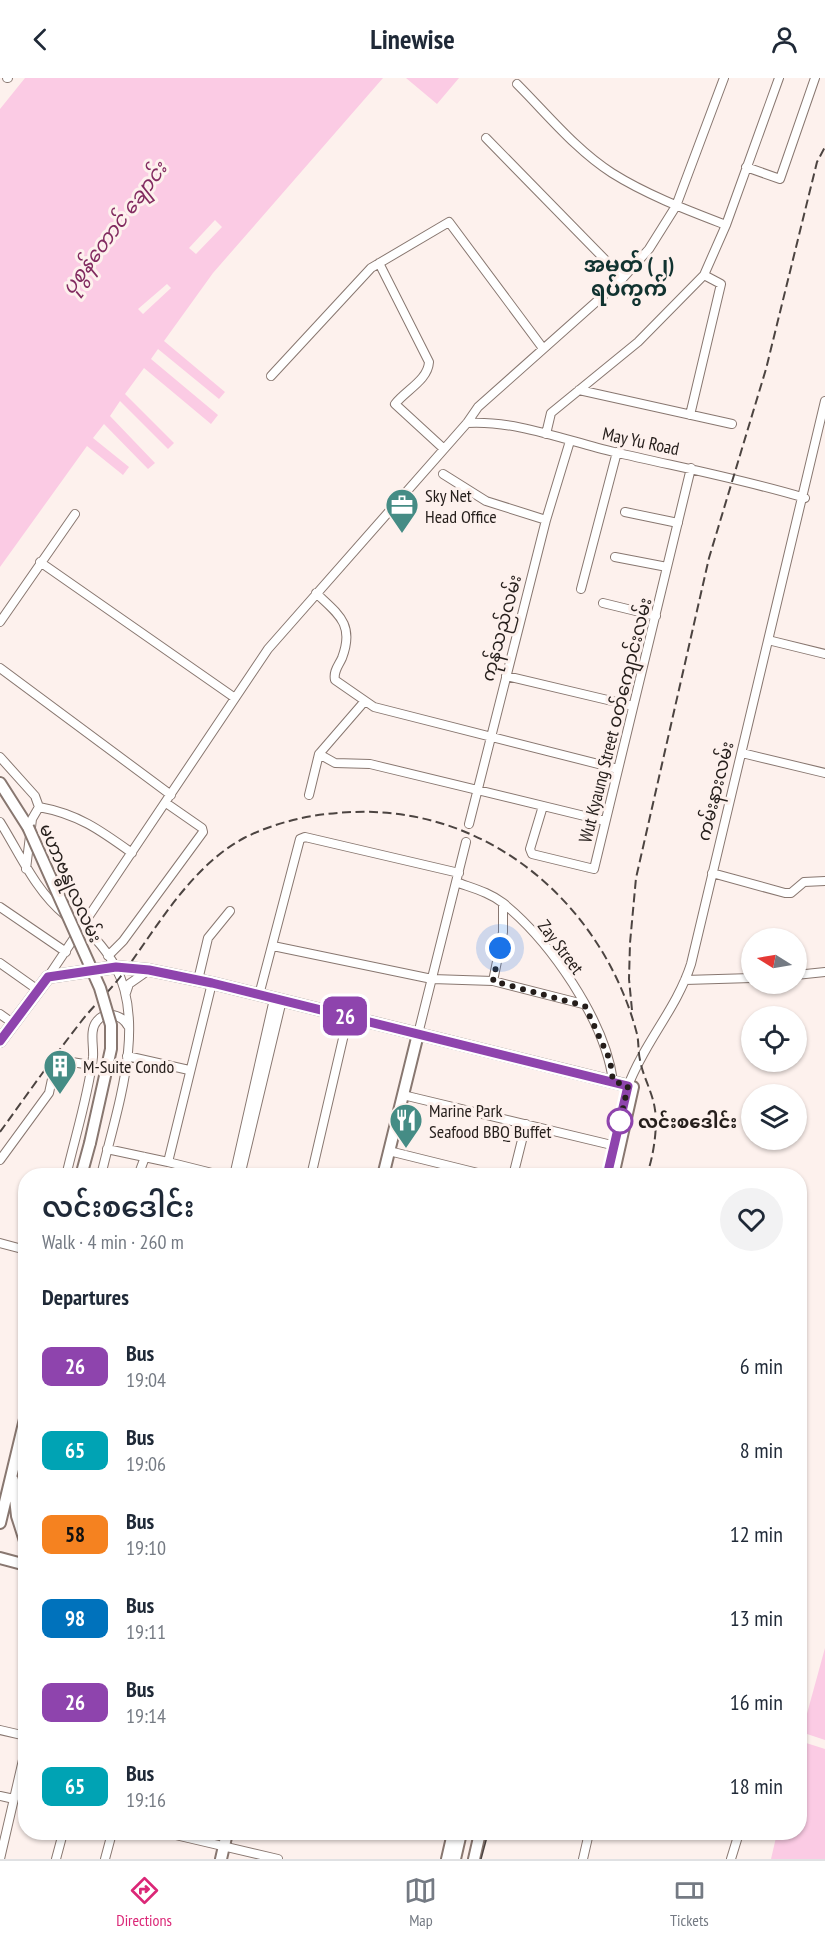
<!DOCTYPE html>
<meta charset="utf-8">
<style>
body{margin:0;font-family:"PT Sans Narrow","Noto Sans Myanmar",sans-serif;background:#f2f2f3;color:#1f2937;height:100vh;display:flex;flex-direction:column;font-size:22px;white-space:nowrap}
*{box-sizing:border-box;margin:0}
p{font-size:20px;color:#747a83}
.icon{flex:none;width:33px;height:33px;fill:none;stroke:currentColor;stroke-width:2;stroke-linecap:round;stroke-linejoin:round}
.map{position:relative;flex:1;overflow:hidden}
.drawer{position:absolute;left:18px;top:1090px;width:789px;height:672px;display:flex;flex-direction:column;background:#fff;border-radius:24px;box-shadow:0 2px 4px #0004}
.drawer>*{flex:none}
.badge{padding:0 12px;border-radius:9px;font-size:21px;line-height:39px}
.needle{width:39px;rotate:281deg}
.fabs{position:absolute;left:741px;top:850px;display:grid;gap:12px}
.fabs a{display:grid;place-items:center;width:66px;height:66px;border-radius:50%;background:#fff;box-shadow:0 2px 4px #0004;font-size:30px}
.you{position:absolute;width:30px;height:30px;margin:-15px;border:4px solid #fff;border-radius:50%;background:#1a73e8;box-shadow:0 0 0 9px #1a73e833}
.map>.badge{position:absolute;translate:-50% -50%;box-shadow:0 0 0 3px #fff}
h2{padding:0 24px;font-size:22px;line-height:54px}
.round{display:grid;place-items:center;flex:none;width:63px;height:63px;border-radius:32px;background:#f2f2f3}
.head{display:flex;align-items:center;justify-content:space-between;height:102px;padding:0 24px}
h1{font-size:28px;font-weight:600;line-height:45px}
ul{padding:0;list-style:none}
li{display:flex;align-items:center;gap:18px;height:84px;padding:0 24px}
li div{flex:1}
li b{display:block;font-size:22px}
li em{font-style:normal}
li .badge{min-width:66px;font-weight:700;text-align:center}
header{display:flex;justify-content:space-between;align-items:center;height:78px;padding:0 24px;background:#fff;font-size:27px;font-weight:600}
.tab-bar{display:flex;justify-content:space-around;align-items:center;height:84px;border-top:2px solid #e0e1e3;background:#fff;font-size:16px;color:#747a83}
.tab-bar a{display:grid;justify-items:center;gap:3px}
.tab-bar .selected{color:#db2777}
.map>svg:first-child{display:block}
.water{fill:#fbcbe4}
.pier{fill:#fdf1ed}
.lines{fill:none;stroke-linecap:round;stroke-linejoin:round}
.minor-casing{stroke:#887770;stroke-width:10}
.major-casing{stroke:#887770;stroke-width:14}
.minor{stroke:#fff;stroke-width:8}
.major{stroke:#fff;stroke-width:10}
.tram{stroke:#4c4441;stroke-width:1.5}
.rail{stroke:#4c4441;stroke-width:2;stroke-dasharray:9 4.5;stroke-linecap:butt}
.major-bridge-casing{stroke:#887770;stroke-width:14;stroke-linecap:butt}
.major-bridge{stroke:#fff;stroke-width:10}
.line-casing{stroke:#fff;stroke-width:14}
.line{stroke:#8e44ad;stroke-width:9}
.walk{stroke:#251e1b;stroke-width:6;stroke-dasharray:0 10.8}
.stop-dot{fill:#fff;stroke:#8e44ad;stroke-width:3}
.labels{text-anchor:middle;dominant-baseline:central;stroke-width:6;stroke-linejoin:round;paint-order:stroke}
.street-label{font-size:18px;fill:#251e1b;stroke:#fdf1ed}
.poi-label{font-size:18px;fill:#251e1b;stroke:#fdf1ed;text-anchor:start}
.stop-label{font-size:18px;font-weight:bold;fill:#251e1b;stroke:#fdf1ed;text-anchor:start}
.water-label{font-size:20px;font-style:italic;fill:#822b60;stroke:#fdf1ed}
.quarter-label{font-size:21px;font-weight:bold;fill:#113330;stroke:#fdf1ed}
</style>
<header><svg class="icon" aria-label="back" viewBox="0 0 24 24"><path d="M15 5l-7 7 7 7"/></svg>Linewise<svg class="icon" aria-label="person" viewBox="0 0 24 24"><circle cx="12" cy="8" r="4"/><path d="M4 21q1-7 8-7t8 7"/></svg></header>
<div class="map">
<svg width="825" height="1781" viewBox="0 0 825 1781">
<rect width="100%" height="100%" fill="#fdf1ed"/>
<!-- water -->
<path class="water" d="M 25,0 L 383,0 L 213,195 L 164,263 L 225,314 L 219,321 L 158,271 L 151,281 L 218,337 L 211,346 L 144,290 L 125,316 L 174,365 L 168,371 L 120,323 L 110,338 L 155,385 L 148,391 L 104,346 L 93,360 L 129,389 L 123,397 L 87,368 L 0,489 L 0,31 Z
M 406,0 L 459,0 L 437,26 Z
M 825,1570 L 825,1781 L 771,1781 L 777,1755 L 800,1755 L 800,1661 Z"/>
<!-- pier -->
<path class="pier" d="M 215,142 L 222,149 L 196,176 L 189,170 Z
M 167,206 L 171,210 L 143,236 L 138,231 Z
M 801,1654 L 825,1662 L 825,1671 L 800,1663 Z"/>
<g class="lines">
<defs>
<path id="minor" d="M 7,0 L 8,0
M 517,6 C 547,36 576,72 612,95 C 647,117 687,132 726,147
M 486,60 L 623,200
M 746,89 L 780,101 L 815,0
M 379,185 L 429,284 C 428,302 406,312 395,326 L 444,371
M 271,298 L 371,190 L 449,144 L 542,269
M 579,312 L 732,346
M 690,337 L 721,206 L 704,197
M 467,345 C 516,342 567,363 614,374 C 678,389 742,401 805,420
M 546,356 L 551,335 L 638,264 L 704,197 L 726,147 L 779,0
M 443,396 L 486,423 L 546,442
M 625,434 L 678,445
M 615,479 L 667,489
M 40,484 L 235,620
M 581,511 L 617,374
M 316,515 C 338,536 355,546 342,580 C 339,587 333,593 335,602 L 374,629 L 618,691
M 603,525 L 656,538
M 0,544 L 75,436
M 772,563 L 825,576
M 0,590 L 171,717
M 506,598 L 633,628
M 742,675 L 825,695
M 319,676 L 335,685 L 370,686 L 605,743
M 0,679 L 35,718 L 39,729
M 309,717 L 319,676 L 364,624
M 543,728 L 530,771 L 532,776 L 594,791 L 691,390
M 0,744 C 20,776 35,812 65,837 C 70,842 79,844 84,849 C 95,859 108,875 115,888 C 148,948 115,1036 101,1098
M 469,746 L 546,442 L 570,363
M 26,791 L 32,741 L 39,729 C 78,736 100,752 132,775
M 712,795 L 785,815 L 791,815 L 804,804 L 825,803
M 456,804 C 472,810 489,814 503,825 C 550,863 605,942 613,1003
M 0,829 L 66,874
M 273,868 L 432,901 L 493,903 L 583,926
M 108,878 L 123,863 L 203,754 L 202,750 L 166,725
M 0,885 L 38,912
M 796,897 L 825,894
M 48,899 L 268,571 L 467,345 L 478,329 L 623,200 L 649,171 L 676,128 L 724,0
M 198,902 L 208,860 L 230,833
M 685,902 L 752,900
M 493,903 L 503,854 L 503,826
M 212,905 L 168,1084 L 224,1098
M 126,915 L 129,906 L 149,892
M 259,917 L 300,761 L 305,759 L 459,795
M 0,936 L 14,946
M 418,956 L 466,764
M 127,978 L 189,992
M 628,1008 C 644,965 677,930 691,886 L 825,323
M 403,1017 L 620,1069
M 107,1071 L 168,1084
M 389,1073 L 490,1098
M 0,1082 L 49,1015 L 52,1001 L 65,983 L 91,987
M 66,1098 C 75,1059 88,1019 93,979 C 94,968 89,952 97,943 C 106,932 122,937 128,948
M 138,1098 L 145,1079
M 234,1098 L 274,921
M 240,1098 L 282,922
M 311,1098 L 348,939
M 513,1098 L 526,1046
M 0,1165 L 26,1172
M 0,1652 L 26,1658
M 0,1718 L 14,1721
M 167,1755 L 278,1781
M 0,1781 L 26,1669
M 56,1781 L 63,1755
M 105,1781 L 112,1755
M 583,1781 L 589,1755
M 731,1781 L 739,1755"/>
<path id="major" d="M 0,705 L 28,749
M 0,963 L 48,899 L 116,889 L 149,892 L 212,905 L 633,1009 L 613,1098
M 81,1098 L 90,1065
M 383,1098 L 418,956
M 13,1402 L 17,1438 L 26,1466
M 0,1445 L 26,1337
M 0,1480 L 26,1487
M 221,1781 L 227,1755
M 447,1781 L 453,1755
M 455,1781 L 461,1755
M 474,1781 L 480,1755"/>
</defs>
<!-- minor casing -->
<use href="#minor" class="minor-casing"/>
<!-- major casing -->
<use href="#major" class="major-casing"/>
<!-- minor -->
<use href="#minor" class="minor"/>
<!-- major -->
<use href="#major" class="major"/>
<!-- tram -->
<path class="tram" d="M 481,1781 L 488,1755"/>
<!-- rail -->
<path class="rail" d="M 632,932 L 629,901 L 630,865 L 636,800 L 709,480 L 766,291 L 817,84 L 825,69
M 0,1054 C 26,1018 52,981 80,945 C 92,929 108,915 121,898 C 157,850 189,790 244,760 C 278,743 316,735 354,734 C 490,729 603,827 637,956 C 639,965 638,974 640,982 C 643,999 653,1015 655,1032 C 658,1048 653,1083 646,1098"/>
<defs>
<path id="major-bridge" d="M 28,749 L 100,910 L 111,947 L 111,971 L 90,1065"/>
</defs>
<!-- major-bridge casing -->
<use href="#major-bridge" class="major-bridge-casing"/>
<!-- major-bridge -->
<use href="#major-bridge" class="major-bridge"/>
</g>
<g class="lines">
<defs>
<path id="line" d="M 0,963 L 48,899 L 116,889 L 149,892 L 212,905 L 628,1008 L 607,1098"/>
</defs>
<!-- line casing -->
<use href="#line" class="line-casing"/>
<!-- line -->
<use href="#line" class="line"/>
<!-- walk -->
<path class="walk" d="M 500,870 L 493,903 L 585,928 L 610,982 L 613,1003 L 628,1008 L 619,1048 L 620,1043"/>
</g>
<!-- icons -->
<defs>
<symbol id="office-pin" viewBox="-11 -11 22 30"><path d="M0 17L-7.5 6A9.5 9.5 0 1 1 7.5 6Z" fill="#458c85" stroke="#fdf1ed"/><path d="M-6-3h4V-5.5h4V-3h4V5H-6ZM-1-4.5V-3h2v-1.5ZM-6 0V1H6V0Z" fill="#fff"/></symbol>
<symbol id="building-pin" viewBox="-11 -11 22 30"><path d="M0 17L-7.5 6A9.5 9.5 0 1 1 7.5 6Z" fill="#458c85" stroke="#fdf1ed"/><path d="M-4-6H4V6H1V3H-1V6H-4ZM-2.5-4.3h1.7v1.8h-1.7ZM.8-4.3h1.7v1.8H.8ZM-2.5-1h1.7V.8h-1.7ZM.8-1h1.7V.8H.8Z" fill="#fff"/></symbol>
<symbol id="restaurant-pin" viewBox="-11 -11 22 30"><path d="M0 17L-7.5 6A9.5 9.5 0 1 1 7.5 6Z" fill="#458c85" stroke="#fdf1ed"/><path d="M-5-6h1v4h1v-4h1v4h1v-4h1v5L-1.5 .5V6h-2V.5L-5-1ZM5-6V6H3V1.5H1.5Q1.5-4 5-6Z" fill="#fff"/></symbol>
</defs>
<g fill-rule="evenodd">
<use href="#office-pin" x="383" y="408" width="38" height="52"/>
<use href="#building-pin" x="41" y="969" width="38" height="52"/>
<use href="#restaurant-pin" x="387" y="1023" width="38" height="52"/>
</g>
<!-- markers -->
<circle class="stop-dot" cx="620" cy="1043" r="12"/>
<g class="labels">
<!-- street labels -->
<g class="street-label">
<text transform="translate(641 363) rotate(12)">May Yu Road</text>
<text transform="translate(501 550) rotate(-75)">ကုန်သည်လမ်း</text>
<text transform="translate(615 642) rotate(-76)">Wut Kyaung Street ဝတ်ကျောင်းလမ်း</text>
<text transform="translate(715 713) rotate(-76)">ကမ်းနားလမ်း</text>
<text transform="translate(71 805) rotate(66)">မဟာဗန္ဓုလလမ်း</text>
<text transform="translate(561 869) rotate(53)">Zay Street</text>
</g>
<!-- poi labels -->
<g class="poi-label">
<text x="425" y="417">Sky Net<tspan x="425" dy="21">Head Office</tspan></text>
<text x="83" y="988">M-Suite Condo</text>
<text x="429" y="1032">Marine Park<tspan x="429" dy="21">Seafood BBQ Buffet</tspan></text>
</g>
<!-- stop labels -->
<g class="stop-label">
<text x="638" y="1043">လင်းစဒေါင်း</text>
</g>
<!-- water labels -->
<g class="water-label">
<text transform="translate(114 150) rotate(-53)">ပုစွန်တောင် ချောင်း</text>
</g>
<!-- quarter labels -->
<g class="quarter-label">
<text x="629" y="186">အမှတ် (၂)<tspan x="629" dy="24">ရပ်ကွက်</tspan></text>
</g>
</g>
</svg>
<div class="fabs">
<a><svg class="needle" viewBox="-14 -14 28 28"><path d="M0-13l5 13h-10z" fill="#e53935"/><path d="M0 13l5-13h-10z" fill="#747a83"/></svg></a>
<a><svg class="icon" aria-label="locate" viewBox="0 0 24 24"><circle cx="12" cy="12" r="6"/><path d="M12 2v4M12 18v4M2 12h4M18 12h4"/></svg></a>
<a><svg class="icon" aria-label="layers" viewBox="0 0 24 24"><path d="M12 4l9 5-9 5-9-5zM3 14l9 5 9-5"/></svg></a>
</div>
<div class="you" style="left:500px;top:870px"></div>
<b class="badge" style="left:345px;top:938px;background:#8e44ad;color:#fff">26</b>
<section class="drawer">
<div class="head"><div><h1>လင်းစဒေါင်း</h1><p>Walk · 4 min · 260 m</p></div><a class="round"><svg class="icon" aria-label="heart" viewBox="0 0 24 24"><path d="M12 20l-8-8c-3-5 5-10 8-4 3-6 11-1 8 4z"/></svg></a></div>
<h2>Departures</h2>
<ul>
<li><span class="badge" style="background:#8e44ad;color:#fff">26</span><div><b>Bus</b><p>19:04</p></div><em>6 min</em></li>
<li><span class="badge" style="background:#00a3b4;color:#fff">65</span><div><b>Bus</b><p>19:06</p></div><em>8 min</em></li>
<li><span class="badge" style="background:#f58220;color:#111">58</span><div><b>Bus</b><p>19:10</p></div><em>12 min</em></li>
<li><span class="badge" style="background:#0072bc;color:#fff">98</span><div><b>Bus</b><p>19:11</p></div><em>13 min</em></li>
<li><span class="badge" style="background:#8e44ad;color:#fff">26</span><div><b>Bus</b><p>19:14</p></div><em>16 min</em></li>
<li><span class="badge" style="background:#00a3b4;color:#fff">65</span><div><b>Bus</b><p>19:16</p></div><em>18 min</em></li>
</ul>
</section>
</div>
<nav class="tab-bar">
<a class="selected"><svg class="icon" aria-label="directions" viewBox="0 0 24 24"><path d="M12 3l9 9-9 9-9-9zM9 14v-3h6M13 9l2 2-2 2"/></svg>Directions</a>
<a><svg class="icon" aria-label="map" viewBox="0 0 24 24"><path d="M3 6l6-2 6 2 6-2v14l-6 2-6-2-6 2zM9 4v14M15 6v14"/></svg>Map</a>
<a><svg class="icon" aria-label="tickets" viewBox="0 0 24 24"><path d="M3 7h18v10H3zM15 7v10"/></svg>Tickets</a>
</nav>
